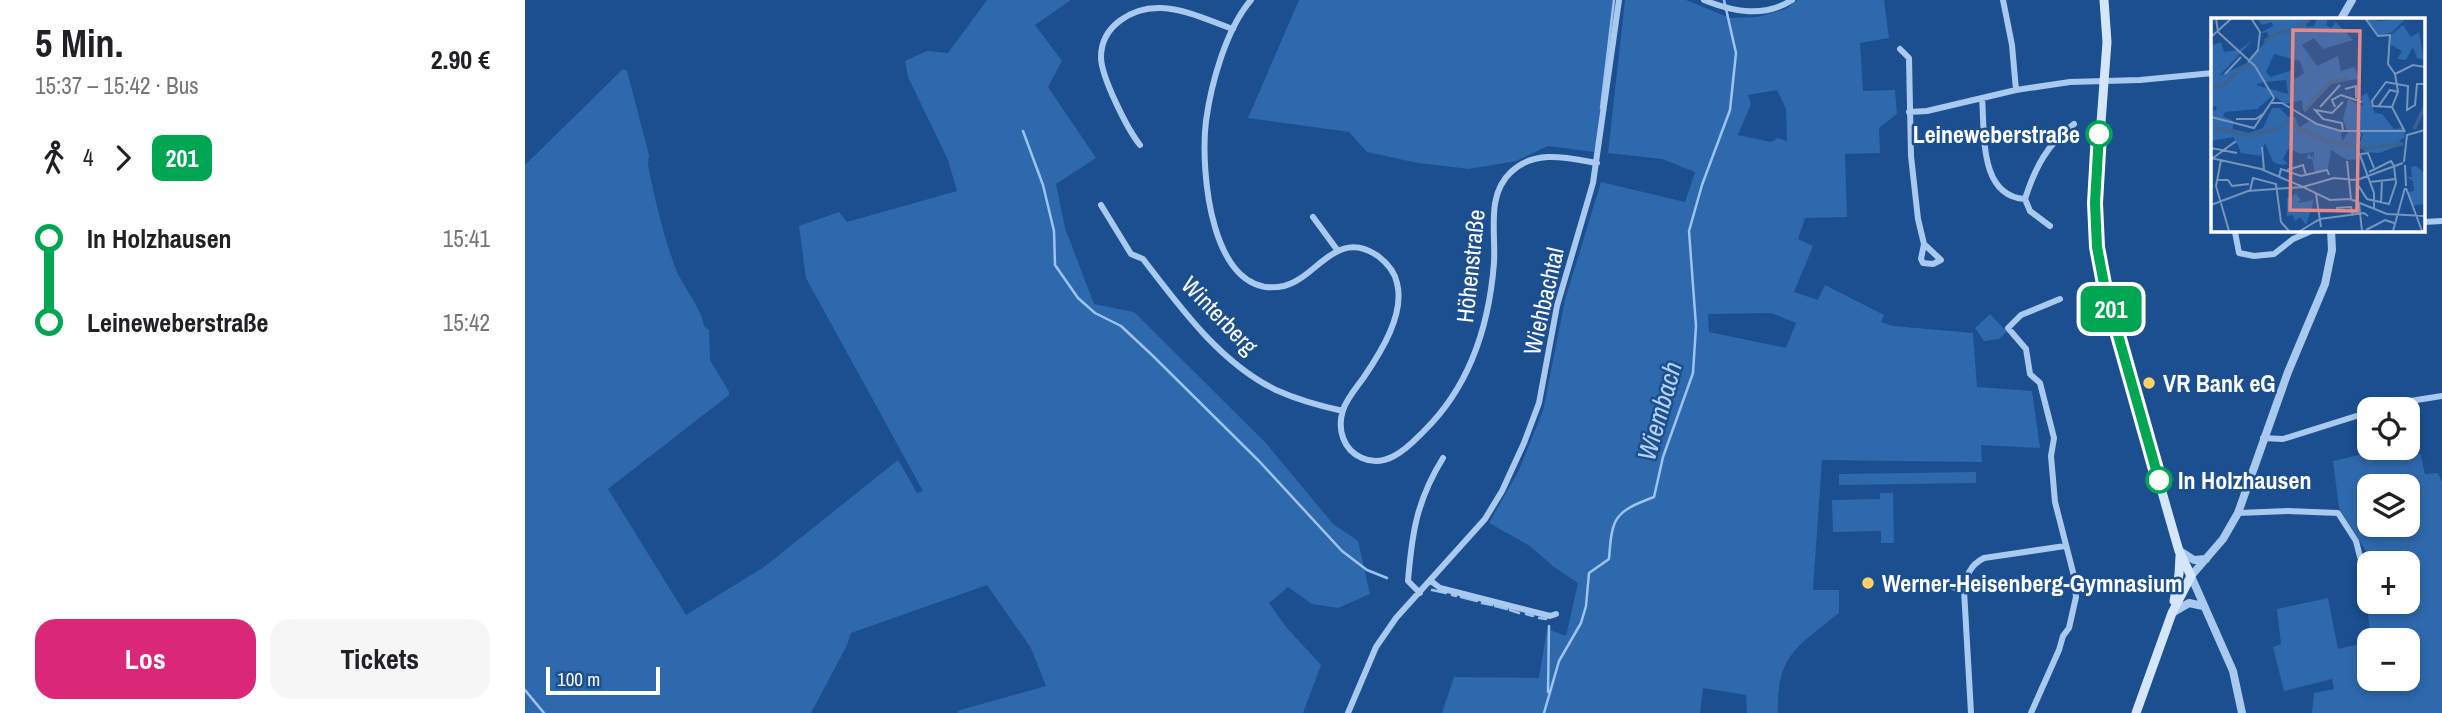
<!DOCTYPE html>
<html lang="de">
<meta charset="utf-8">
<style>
body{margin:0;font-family:"Archivo Narrow",sans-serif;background:#f6f6f6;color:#202124;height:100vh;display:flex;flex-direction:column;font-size:26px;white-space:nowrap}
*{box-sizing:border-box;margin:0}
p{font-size:23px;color:#757577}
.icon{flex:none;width:38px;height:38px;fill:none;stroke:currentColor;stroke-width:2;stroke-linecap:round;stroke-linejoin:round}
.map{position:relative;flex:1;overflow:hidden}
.panel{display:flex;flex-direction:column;background:#fff;width:525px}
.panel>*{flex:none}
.badge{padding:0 14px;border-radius:10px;font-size:24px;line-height:46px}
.tools{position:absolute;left:1832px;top:397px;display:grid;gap:14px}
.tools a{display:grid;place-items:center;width:63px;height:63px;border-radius:14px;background:#fff;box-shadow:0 4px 10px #0003;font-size:35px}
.scale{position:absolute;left:21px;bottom:18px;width:114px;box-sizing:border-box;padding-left:7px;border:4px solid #fff;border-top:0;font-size:19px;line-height:24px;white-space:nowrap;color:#fff;-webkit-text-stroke:5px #1b4f8f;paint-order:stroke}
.map>.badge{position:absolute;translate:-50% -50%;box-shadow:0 0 0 4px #fff}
.legs{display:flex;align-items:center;gap:10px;height:77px;padding:0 35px;font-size:23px}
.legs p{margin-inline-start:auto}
.summary{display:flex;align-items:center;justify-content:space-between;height:119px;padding:0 35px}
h1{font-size:38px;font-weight:700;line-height:52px}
.cta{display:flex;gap:14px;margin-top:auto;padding:14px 35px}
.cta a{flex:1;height:80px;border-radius:21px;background:#db2777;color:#fff;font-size:28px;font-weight:700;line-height:80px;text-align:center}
.cta a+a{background:#f6f6f6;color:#202124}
ul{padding:0 35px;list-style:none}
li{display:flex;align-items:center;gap:24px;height:84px;font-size:26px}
li i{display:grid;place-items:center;width:10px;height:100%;margin:0 9px;background:currentColor}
li i::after{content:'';width:18px;height:18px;margin:-9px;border:5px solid;border-radius:50%;background:#fff}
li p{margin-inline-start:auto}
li:first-child i{background:linear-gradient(#0000 50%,currentColor 0)}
li:last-child i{background:linear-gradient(currentColor 50%,#0000 0)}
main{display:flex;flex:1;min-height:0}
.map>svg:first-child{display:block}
.green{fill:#2e69ad;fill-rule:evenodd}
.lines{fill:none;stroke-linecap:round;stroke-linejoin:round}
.stream{stroke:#9cc4f0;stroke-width:2.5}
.minor{stroke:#a9c9ee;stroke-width:6}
.tertiary{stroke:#a9c9ee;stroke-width:8}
.secondary{stroke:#d6e6fa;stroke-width:9}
.line-1-casing{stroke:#fff;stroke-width:16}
.line-1{stroke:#00a651;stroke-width:10}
.stop-1-dot{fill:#fff;stroke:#00a651;stroke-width:3.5}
.poi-dot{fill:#ffd166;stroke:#1b4f8f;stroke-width:2.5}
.labels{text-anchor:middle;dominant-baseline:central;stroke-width:5;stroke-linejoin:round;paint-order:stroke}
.stop-label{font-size:24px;font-weight:bold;fill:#fff;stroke:#1b4f8f;text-anchor:end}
.street-label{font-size:24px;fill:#fff;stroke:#1b4f8f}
.poi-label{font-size:24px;font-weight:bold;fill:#fff;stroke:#1b4f8f;text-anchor:start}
.water-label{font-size:26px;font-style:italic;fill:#b5d3f5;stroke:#1b4f8f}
.inset-river{fill:none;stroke:#3c6290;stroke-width:3.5}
.inset-road{fill:none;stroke:#7695bc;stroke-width:2}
.view{fill:#e88989;fill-opacity:0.15;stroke:#e88989;stroke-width:3.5}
.inset-edge{fill:none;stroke:#fff;stroke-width:3.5}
</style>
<main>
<section class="panel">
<div class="summary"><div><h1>5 Min.</h1><p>15:37 – 15:42 · Bus</p></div><b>2.90 €</b></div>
<div class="legs"><svg class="icon" aria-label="walk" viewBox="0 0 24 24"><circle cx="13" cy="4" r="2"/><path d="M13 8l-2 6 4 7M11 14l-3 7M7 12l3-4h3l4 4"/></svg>4<svg class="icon" aria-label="forward" viewBox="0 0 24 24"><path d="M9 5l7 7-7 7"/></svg><b class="badge" style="background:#00a651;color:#fff">201</b></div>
<ul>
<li><i style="color:#00a651"></i><b>In Holzhausen</b><p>15:41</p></li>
<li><i style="color:#00a651"></i><b>Leineweberstraße</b><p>15:42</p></li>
</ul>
<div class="cta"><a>Los</a><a>Tickets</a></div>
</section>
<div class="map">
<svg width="1917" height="713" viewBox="0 0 1917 713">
<rect width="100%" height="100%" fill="#1b4f8f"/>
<!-- green -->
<path class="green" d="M 462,0 L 546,0 L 510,25 L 537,61 L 523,87 L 571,158 L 531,184 L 540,228 L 569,304 L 609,312 L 740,442 L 808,524 L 833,541 L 845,594 L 813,608 L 787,604 L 763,587 L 744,603 L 761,627 L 796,665 L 778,713 L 433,713 L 432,711 L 521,686 L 506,648 L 462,585 L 326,633 L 321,647 L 286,713 L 0,713 L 0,165 L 98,69 L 102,71 L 124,155 L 123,165 C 130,201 139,238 152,272 C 160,290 176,307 179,326 L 184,330 L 185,360 L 204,392 L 204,395 L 83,489 L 161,615 L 239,567 L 373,460 L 392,493 L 398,491 L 281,278 L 274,226 L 314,212 L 322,222 L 432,191 L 423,160 L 383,77 L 380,61 L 402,51 L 423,53 Z
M 774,0 L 1088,0 L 1087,5 L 1090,6 L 1071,150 L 1069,152 L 1023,146 L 991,161 L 944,169 L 893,163 L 842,152 L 824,132 L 723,118 Z
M 1100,0 L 1161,0 L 1205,18 L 1232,17 L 1261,9 L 1272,0 L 1359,0 L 1364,38 L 1335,43 L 1338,91 L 1370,90 L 1372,114 L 1354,128 L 1355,153 L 1320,154 L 1322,217 L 1280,218 L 1273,239 L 1288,246 L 1269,292 L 1293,300 L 1300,285 L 1359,315 L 1356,322 L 1368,326 L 1448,333 L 1452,387 L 1507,391 L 1515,448 L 1456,445 L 1457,462 L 1297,460 L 1288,590 L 1314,590 L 1314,613 C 1273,646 1251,655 1253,713 L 1222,713 L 1221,695 L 1178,688 L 1175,713 L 917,713 L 929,677 L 1014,678 L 1022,629 L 1041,636 L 1053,583 L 1029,567 L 1005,546 L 964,523 L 994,470 L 1018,411 L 1040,300 L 1076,182 L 1160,202 L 1170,172 L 1137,159 L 1083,153 ZM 1252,90 L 1261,109 L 1262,141 L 1253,138 L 1246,142 L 1213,135 L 1226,104 L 1223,95 ZM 1246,313 L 1271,323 L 1261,348 L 1184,332 L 1183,314 Z
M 1465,314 L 1482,332 L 1474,339 L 1459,341 L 1450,328 Z
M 1887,449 L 1888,454 L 1895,453 L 1900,474 L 1913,473 L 1917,482 L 1917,713 L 1787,713 L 1789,693 L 1809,689 L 1807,679 L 1759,691 L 1748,647 L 1756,644 L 1752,609 L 1803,598 L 1813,649 L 1844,642 L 1844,679 L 1883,679 L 1883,640 L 1846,640 L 1840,590 L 1844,556 L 1814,508 L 1808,461 L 1843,453 L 1845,458 ZM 1883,486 L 1883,525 L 1844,525 L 1844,486 ZM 1844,564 L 1883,564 L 1883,602 L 1844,602 Z
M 1451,472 L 1451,483 L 1314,485 L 1314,474 Z
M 1355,493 L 1368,493 L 1369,543 L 1356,543 L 1356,531 L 1308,532 L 1307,500 L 1355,499 Z"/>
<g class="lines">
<!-- stream -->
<path class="stream" d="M 1076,108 L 1089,0
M 498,131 L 518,185 L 529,231 L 530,265 L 553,298 L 570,313 L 596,326 L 627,355 L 734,461 L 817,551 L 842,570 L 862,578
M 907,590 L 921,593
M 927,595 L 931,596
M 936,597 L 952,601
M 957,603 L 967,605
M 970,606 L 982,609
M 985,610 L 994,613
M 1001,614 L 1008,616
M 1014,618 L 1021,619
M 0,690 L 19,713
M 1023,692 L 1024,626
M 1019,713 L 1034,661 L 1056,623 L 1061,606 L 1064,573 L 1084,559 C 1087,517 1089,512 1129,497 L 1138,457 L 1168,373 L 1171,326 L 1164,231 L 1177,185 L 1205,110 L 1211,53 L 1199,0"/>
<!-- minor -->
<path class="minor" d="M 726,0 C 701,29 686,84 681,121 C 675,168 685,302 759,286 C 792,278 811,227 853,256 C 862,263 870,273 872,283 C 880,314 856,352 839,377 C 832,387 822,398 818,410 C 812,429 818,450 837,458 C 848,463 858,462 869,456 C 881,450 890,440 899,431 C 945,386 964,326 969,263 C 971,233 961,195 986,172 C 1010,149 1043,158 1072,163
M 1179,0 C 1208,12 1239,18 1267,0
M 1478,0 L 1487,45 L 1491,90
M 1375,49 L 1384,58 L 1386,156 L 1393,219 L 1399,244 L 1396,259 L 1398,263 L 1408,264 L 1416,260 L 1399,244
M 1457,98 C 1460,131 1453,196 1500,199 L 1505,211 L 1525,226
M 1384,112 L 1402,111 L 1491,90 L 1545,82 L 1615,80 L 1688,73
M 615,145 C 603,130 576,77 576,57 C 576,26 607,7 636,8 C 661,9 685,21 708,29
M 1500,199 C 1510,168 1522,144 1549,124
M 576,205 L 606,254 L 618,259 C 655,307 695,363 751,390 C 773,400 795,406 818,411
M 788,217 L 813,251
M 1898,222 L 1917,221
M 1710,232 L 1714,253 L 1729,256 L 1749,254 L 1768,239 L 1791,229
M 1854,410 L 1879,402 L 1917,396
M 1738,438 L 1758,439 L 1844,412
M 1713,513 L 1763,511 L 1813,513 L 1831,541 L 1835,557
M 906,581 L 915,588 L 1025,616 L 1031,614
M 1428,587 L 1439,590
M 895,593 L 883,581 C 887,532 892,500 918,458
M 823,713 L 851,647 L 871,618 L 960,519 L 977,491 L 999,443 L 1014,403 L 1032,306 L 1068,183 L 1094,0
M 1446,713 L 1439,590 C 1441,576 1445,565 1459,558 L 1540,546
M 1506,713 L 1534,650 L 1538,636 L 1544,628 L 1551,597 L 1549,576 L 1530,502 L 1526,456 L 1529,438 L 1515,383 L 1505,374 L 1501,349 L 1483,328 L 1496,315 L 1535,299"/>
<!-- tertiary -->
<path class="tertiary" d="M 1816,19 L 1827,0
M 1655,551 L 1669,560 L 1681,559
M 1647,613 L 1664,603 L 1678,606
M 1717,713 L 1708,671 L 1666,576 L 1698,539 L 1713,513 L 1763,372 L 1800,284 L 1807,250 L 1806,229"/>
<!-- secondary -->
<path class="secondary" d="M 1579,0 L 1582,42 L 1570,203 L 1572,247 L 1580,289 L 1641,506 L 1654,551 L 1666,576 L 1647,613 L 1611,713
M 1649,601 L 1654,574 L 1655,556"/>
</g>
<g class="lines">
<defs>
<path id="line-1" d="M 1574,134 L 1570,203 L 1572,247 L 1580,289 L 1634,480"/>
</defs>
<!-- line-1 casing -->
<use href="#line-1" class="line-1-casing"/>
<!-- line-1 -->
<use href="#line-1" class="line-1"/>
</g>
<!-- markers -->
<g class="stop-1-dot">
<circle cx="1574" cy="134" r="12"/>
<circle cx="1634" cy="480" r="12"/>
</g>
<g class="poi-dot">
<circle cx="1624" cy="383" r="7"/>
<circle cx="1343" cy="583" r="7"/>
</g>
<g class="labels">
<!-- stop labels -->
<g class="stop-label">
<text x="1555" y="134">Leineweberstraße</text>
<text x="1653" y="480" text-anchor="start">In Holzhausen</text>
</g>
<!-- street labels -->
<g class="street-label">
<text transform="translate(945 266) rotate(-84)">Höhenstraße</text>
<text transform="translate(1018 301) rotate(-77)">Wiehbachtal</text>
<text transform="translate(695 315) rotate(46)">Winterberg</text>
</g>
<!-- poi labels -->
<g class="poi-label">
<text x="1638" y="383">VR Bank eG</text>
<text x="1357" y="583">Werner-Heisenberg-Gymnasium</text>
</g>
<!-- water labels -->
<g class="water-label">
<text transform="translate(1134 411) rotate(-74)">Wiembach</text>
</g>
</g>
<!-- overview -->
<g transform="translate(1686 18)">
<rect width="214" height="214" fill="#1b4f8f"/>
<path d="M 46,0 L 96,0 L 95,9 L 103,8 L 106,0 L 117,0 L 115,7 L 120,10 L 125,4 L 142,22 L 112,31 L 103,20 L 91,27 L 106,48 L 127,38 L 130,53 L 143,49 L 151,65 L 146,61 L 120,66 L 97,90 L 92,91 L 91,82 L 74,86 L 62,77 L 46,91 L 14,94 L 12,98 L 22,103 L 22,111 L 38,115 L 52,110 L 61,90 L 69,90 L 77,99 L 84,99 L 88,110 L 98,103 L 130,114 L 131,123 L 137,115 L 132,101 L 137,81 L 152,88 L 150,78 L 156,75 L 164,95 L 171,96 L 183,111 L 192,110 L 194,119 L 188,123 L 193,126 L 168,135 L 154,134 L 148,127 L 152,116 L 147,115 L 145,126 L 149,141 L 136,142 L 120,132 L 117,150 L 104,155 L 101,141 L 96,141 L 97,135 L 101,140 L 102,136 L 103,145 L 103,134 L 89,136 L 78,130 L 72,141 L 77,146 L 70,147 L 62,144 L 54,125 L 49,138 L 30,135 L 26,125 L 15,130 L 25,123 L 22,119 L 0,123 L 0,93 L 6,92 L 5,88 L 0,89 L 0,22 L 2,27 L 10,24 L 13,34 L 28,32 L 42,22 L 8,58 L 38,44 L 58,19 L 56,14 L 47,16 L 62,8 L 61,4 L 51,7 ZM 63,36 L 89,43 L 93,55 L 84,61 L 81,52 L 60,59 L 55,54 ZM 75,62 L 77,76 L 45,67 L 52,64 ZM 155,0 L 169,3 L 195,0 L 181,14 L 168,18 ZM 192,7 L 200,19 L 208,14 L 213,42 L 206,40 L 202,29 L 195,42 L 186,41 L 191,33 L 180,27 L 180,17 ZM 205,148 L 213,155 L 213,186 L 201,188 L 197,174 L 203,173 L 202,163 L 195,159 L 201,159 L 200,149 ZM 85,176 L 90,182 L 86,185 L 103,182 L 95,207 L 89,199 L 84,203 L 82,197 L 76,198 L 76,180 Z" fill="#2e69ad" fill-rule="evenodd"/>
<path class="inset-river" d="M 53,23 L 72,13 L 81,14 L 98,2M 0,70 L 14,66 L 32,49 L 40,48M 93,93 L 120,64 L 136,60M 0,109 L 38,118 L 69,110 L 75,104 L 112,122 L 154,130 L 192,126M 203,111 L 214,88"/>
<path class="inset-road" d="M 154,0 L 167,18 L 179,17 L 177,46 L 184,56M 0,19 L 21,0M 37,44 L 47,32 L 49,14 L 40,0M 14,56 L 30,39M 184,56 L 202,47 L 214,49M 134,71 L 145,68 L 145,80M 132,84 L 121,95 L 104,92 L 112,101 L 131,105 L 132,114M 59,85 L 71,85 L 106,106 L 130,113 L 194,113M 109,89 L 129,67M 124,89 L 121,82 L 130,77 L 151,84M 167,89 L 179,72 L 187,74M 181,89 L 162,88 L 161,83 L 175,64 L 197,68 L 196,92 L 204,87 L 206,66 L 214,66M 181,89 L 187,74 L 184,56M 181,89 L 194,114M 0,99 L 43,110 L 63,80 L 44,48 L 7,14 L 5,0M 25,101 L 45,101 L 52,96M 149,116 L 146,129 L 163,175 L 163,192M 51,129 L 53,152M 0,130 L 26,135M 150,136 L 157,135 L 163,150M 0,140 L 50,151 L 92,169 L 123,160 L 146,162 L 192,145M 2,140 L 25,123M 10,142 L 5,168 L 18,213M 136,143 L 140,181M 193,144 L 196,117 L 214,112M 194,147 L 195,168M 76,152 L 92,147 L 95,157M 158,154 L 180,143 L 183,148M 68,159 L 70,151 L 90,158 L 116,152 L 118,157M 6,162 L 17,162 L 21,168 L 38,166M 159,164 L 185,161M 147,167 L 156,181 L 178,186 L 185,165 L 183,148M 195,170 L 211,213M 39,173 L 42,160 L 65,166 L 70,204 L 78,213M 105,176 L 110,209M 170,185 L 171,162M 148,186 L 151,213M 0,187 L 37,173 L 92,169 L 119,182 L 139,181 L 176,196 L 214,198M 125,190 L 140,189 L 142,198M 155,212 L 174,202 L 183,205M 89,213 L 109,201 L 153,195 L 157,198M 182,213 L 194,170"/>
<path class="view" d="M 82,12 L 149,13 L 146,193 L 79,192 Z"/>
<rect width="214" height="214" class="inset-edge"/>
</g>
</svg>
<div class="tools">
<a><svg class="icon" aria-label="locate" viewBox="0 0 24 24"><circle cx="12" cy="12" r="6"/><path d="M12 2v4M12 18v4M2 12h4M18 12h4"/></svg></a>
<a><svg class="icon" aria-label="layers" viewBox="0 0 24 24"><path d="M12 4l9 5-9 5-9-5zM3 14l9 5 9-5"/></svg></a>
<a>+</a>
<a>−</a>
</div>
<div class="scale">100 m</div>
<b class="badge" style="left:1586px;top:309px;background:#00a651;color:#fff">201</b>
</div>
</main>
